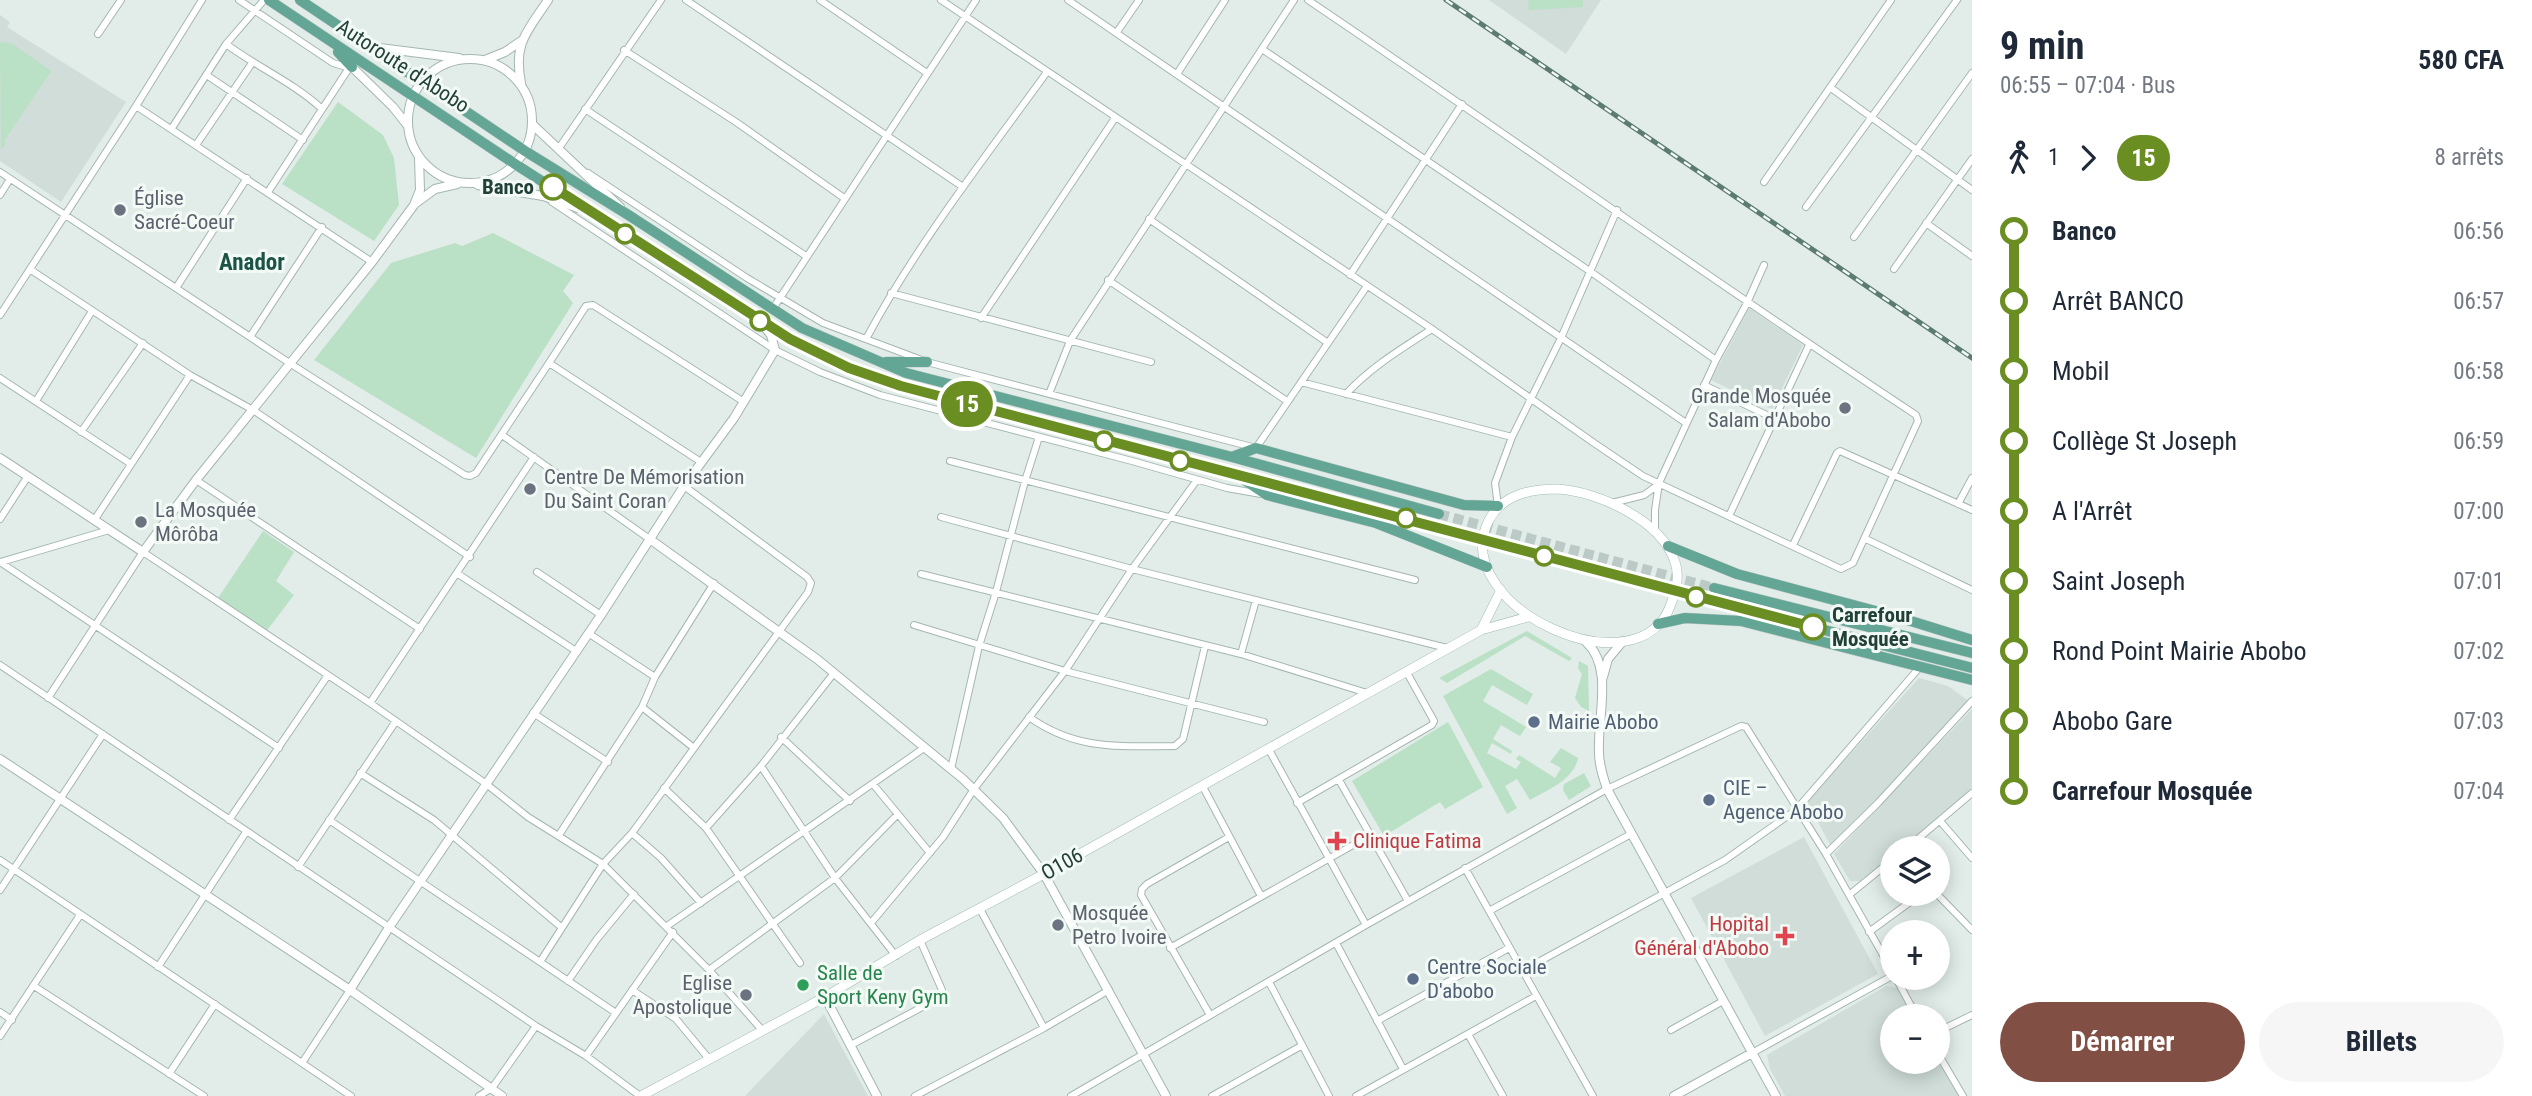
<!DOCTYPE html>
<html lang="fr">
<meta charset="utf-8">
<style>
body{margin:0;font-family:"Roboto Condensed",sans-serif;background:#f6f6f7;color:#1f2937;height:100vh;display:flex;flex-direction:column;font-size:26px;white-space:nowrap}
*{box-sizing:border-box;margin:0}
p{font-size:23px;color:#747a83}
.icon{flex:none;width:38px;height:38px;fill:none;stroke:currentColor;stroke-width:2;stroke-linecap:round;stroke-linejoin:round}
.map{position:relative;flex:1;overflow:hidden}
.sheet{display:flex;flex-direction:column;background:#fff;width:560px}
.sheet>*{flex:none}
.badge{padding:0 14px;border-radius:23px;font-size:24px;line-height:46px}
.fabs{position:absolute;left:1880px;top:836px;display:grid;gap:14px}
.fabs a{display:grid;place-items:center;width:70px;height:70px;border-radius:50%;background:#fff;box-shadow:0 4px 18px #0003;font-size:35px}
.map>.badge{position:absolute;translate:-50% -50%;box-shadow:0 0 0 4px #fff}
.legs{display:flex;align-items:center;gap:10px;height:77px;padding:0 28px;font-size:23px}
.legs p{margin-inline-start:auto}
.overview{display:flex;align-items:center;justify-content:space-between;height:119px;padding:0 28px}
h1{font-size:38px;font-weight:700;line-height:52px}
.cta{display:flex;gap:14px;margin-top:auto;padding:14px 28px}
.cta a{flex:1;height:80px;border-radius:42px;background:#824f44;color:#fff;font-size:28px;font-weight:700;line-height:80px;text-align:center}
.cta a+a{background:#f6f6f7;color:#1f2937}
ul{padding:0 28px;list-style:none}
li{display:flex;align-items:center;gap:24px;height:70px;font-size:26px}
li i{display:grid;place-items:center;width:10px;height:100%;margin:0 9px;background:currentColor}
li i::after{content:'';width:18px;height:18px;margin:-9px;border:5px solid;border-radius:50%;background:#fff}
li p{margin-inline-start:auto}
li:first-child i{background:linear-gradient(#0000 50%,currentColor 0)}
li:last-child i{background:linear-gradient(currentColor 50%,#0000 0)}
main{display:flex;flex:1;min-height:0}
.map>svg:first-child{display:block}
.built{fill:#d0ddd8}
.green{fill:#bae0c5}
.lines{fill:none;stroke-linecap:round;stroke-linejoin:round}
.primary-tunnel{stroke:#bbcac6;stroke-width:10;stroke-dasharray:10 5;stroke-linecap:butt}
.minor-casing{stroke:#a4b6b0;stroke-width:8}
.tertiary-casing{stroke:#a4b6b0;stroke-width:10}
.secondary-casing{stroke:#a0bab1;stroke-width:10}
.primary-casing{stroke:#c1cac7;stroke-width:11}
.minor{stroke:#fff;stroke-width:6}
.tertiary{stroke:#fff;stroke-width:8}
.secondary{stroke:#fff;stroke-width:9}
.primary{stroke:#64a696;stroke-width:10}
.rail-casing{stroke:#5b7b73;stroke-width:5}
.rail{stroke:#f3faf6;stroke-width:2.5;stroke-dasharray:8;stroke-linecap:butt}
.line-1-casing{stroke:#fff;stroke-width:16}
.line-1{stroke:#6b8e23;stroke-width:10}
.stop-1-dot{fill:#fff;stroke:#6b8e23;stroke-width:3.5}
.worship-dot{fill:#6b7280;stroke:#f3faf6;stroke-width:2.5}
.service-dot{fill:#5c6f8a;stroke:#f3faf6;stroke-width:2.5}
.health-dot{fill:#e0444e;stroke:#f3faf6;stroke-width:2.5}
.leisure-dot{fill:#2e9e5b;stroke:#f3faf6;stroke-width:2.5}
.labels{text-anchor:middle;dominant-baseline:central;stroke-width:6;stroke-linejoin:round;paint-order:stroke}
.street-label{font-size:21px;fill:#214038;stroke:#f3faf6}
.stop-label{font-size:21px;font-weight:bold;fill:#214038;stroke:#f3faf6;text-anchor:end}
.worship-label{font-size:21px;fill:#5b616d;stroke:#f3faf6;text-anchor:start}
.service-label{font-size:21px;fill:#4e5e75;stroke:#f3faf6;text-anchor:start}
.health-label{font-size:21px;fill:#be3a42;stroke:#f3faf6;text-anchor:start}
.leisure-label{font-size:21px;fill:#27864d;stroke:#f3faf6;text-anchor:start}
.neighbourhood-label{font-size:23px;font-weight:bold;fill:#1b5447;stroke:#f3faf6}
</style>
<main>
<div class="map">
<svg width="1972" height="1096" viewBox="0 0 1972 1096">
<rect width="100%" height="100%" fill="#e2ede9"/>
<!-- built -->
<path class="built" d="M 1489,0 L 1601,0 L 1566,54 Z
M 0,15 L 10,22 L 7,27 L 126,102 L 61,202 L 0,161 Z
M 1749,308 L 1803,345 L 1772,409 L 1711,380 Z
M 1919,678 L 1948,686 L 1970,702 L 1832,848 L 1807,802 Z
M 1972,709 L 1972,788 L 1904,849 L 1892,849 L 1892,859 L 1864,881 L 1850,881 L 1834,854 Z
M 1804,837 L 1878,974 L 1765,1036 L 1691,898 Z
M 1886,986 L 1898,988 L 1913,1017 L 1892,1017 L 1892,1062 L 1937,1062 L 1937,1060 L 1959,1096 L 1785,1096 L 1770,1069 L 1767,1055 Z
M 824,1014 L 868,1096 L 745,1096 Z"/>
<!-- green -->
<path class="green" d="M 1528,0 L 1583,0 L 1583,7 L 1529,10 Z
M 0,42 L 11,43 L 51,71 L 4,141 L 6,143 L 1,150 Z
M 338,102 L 383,135 L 394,158 L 399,205 L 374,241 L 282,184 Z
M 493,233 L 574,275 L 563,291 L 573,303 L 476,458 L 314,360 L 391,263 L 455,243 L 462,246 Z
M 263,531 L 294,552 L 276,581 L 294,595 L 265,633 L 216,601 Z
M 1527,631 L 1572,658 L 1569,661 L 1525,636 L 1447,683 L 1439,678 Z
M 1579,661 L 1588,666 L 1589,711 L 1581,707 L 1575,698 L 1582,674 L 1578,668 Z
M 1491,669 L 1533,694 L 1527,705 L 1492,685 L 1483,701 L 1526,727 L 1520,736 L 1501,725 L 1493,739 L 1512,751 L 1511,754 L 1492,743 L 1487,753 L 1516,769 L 1521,762 L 1516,759 L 1519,755 L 1555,778 L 1561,768 L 1550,762 L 1561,748 L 1578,758 C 1574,780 1547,790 1530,800 L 1517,779 L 1505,786 L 1517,808 L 1507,814 L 1443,696 Z
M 1448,722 L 1483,787 L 1445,809 L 1440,802 L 1384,836 L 1352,781 Z
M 1584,773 L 1591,786 L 1569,800 L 1563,790 L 1564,784 Z"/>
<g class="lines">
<!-- primary-tunnel -->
<path class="primary-tunnel" d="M 1439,514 L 1714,588
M 1436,526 L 1711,601"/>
<defs>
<path id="minor" d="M 239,0 L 333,63 L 350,68
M 686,0 L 963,187
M 820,0 L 927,73
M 941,0 L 1432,329 L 1594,443 L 1643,476 L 1841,569 L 1853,563 L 1918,421 L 1916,415 C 1711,280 1511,137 1308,0
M 1068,0 L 1686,423
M 1117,32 L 1139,0
M 98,34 L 121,0
M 226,44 C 257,67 294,83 322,109
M 1262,49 L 1591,272 L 1716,360
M 624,50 L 736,122 L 844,198
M 1177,74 L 1225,0
M 208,76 L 303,140
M 1831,88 L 1972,190
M 136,106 L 372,262
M 585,109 L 806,256
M 172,128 L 226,44 L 264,0
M 196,145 L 252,63
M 559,148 L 661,0
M 0,172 L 291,364 L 465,475 L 470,476 L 476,473 L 549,363
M 588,173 L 747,278 L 823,323 L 927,362 L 1256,448 L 1367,286
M 1764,182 L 1891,0
M 268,192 L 349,68
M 0,195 L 10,179
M 552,202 L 775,350 L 820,372 L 880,395 L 1132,461 L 1227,488 L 1261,494
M 1806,207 L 1957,0
M 1149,219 L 1328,343
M 1926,223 L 1972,256
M 1854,237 L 1972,73
M 1894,269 L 1972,159
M 31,270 L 190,375 L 253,410 L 470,557
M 1350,275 L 1462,104
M 1108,280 L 1287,401
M 176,288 L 247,178
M 891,293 L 1151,362
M 772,310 L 976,0
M 0,315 L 136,106 L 202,0
M 981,318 L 1115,118
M 250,337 L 322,227
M 866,339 C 917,244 984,159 1047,72
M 0,378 L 131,464
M 1301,382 L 1512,437
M 1704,385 L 1775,419
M 1049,394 L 1070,341 L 1294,0
M 1346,394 C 1371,367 1401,349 1432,329
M 36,401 L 92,311
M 81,432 L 143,343
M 502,435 L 651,540
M 950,461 L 1415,580
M 701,462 L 549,363 L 586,306 L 593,305 L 744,402
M 196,480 L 420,629
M 1612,503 L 1644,495 L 1658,485
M 1958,504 L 1972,478
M 1498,506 L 1495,483 L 1512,437 L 1561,338 L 1617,210
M 1729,516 L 1809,345
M 941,517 L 1132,569 L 1447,648
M 0,519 L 28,476
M 95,519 L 190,375
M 1655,531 L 1655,510 L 1659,483 L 1716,360 L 1747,303 L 1764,265
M 1866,539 L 1972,590
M 1793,545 L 1837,453 L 1840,451 L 1972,510
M 0,562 L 279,748
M 1,562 L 109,530
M 537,572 L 601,615
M 458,574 L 576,651
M 921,574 L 1241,654 L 1367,693
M 914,625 L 1065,671 L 1264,722
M 588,633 L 655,677
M 1241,654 L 1256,600
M 0,665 L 536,1026 L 586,1056 L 640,1096
M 48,698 L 143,552 L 370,703 L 485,783 L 528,817 L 603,864 L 709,970 L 762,1030
M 370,703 L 534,457
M 642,707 L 694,748
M 533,713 L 608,762
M 1029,717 C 1077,751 1119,746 1175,746 L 1183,739 L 1205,646
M 781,737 L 850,801
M 1268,748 L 1366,925
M 761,766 L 835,878 L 896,956
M 951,769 L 979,646 L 996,592 L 1025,481 L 1039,437
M 360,773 L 434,820 L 561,927
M 1339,780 L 1408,901
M 873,784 L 930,853
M 1202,785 L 1261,896
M 664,788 L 706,828 L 800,963
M 1297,803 L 1432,725 L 1434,721 L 1406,671
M 229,820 L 328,675
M 329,820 L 616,1013
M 1940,821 L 1972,858
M 706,828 L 761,766 L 834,673
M 632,833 L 661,858 L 701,903
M 559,835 L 642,707 L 655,677 L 714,583
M 1906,849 L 1972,793
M 1826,854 L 1878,803 L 1972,701
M 0,860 L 351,1096
M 298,867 L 396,721
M 1465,868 L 1593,1096
M 0,890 L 103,734
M 1937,894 L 1972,930
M 1849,895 L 1892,860
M 980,909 L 1044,1028
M 1489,911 L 1631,834
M 871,923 L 943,837 L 974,789 L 1065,671 L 1132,569 L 1197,480
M 667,926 L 924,748
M 1869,932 L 1921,894
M 1336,943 L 1403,1069
M 1170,948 L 1369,836
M 540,962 L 603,864 L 632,833 L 808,592 L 811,583 L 807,577 L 684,486
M 158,967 L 246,832
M 709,970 L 835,878 L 898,814
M 1522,971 L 1725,860 L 1796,810 L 1919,668
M 1896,978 L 1917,1017
M 568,981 L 597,939 L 634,894
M 1269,982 L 1329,1096
M 34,986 L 204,1096
M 632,990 L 676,1019 L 709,1059
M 0,1012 L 12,1020
M 1210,1015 L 1141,895 L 1142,889 L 1147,884 L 1229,837
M 1377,1021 L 1509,948
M 1671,1030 L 1723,1001
M 1937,1032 L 1972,1015
M 1468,1034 L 1503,1096
M 0,1036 L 80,915
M 851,1045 L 941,997 L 942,990 L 920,940
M 1937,1052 L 1963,1096
M 1752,1053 L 1892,976
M 586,1056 L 673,932
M 302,1063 L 350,990
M 169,1074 L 215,1004
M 479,1096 L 492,1088 L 536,1026
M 915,1096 L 1044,1028 L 1109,990
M 1071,1096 L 1366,925 L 1607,789 L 1741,726 L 1746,727 L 1826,854 L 1892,971
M 1212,1096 L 1301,1046
M 1356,1096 L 1536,996"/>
<path id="tertiary" d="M 372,47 L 459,58
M408 121a62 62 0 1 1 124 0a62 62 0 1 1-124 0Z
M 485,60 L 505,52 L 521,41
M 352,67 L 393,107 L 408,126
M 521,83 C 513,43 527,32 548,0
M 533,125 L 620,207
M 478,185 L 543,196 L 578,208
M 416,203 L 435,189 L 457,184
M 0,458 L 143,552 L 196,480 L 372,262 L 414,205 L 420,190 L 419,158
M 651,540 L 817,659 L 963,779 L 1003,818 L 1044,874 L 1166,1096
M 1586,642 C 1614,667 1597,718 1599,752 C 1599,765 1603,777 1607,789 L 1776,1096
M 1603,677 L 1608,659 L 1623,641
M 0,759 L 350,990 L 502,1096
M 350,990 L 390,926 L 601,615 L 684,486 L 734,418 L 775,350 L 771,335 L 762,324
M 825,997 L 877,1096
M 1674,1096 L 1752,1053"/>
<path id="secondary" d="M 1558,489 C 1599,492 1661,520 1675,562 C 1680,576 1676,590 1671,604 C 1639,696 1445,605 1489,520 C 1503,494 1531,489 1558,489 Z
M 1481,630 L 1501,590
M 641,1096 L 825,997 L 920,940 L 1044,874 L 1481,630 L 1528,617"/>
<path id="primary" d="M 269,0 L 515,164 L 760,321 C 805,349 852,369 901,386 L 1436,526
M 300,0 L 525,151 L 630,216 L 802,328 L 906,373 L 1232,457 L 1439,514
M 338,52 L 352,67
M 886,362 L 927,362
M 1232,457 L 1256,448 L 1464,505 L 1498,506
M 1243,479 L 1267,495 L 1376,523 L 1487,567
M 1668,546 L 1737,574 L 1898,617 L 1972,640
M 1714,588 L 1972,653
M 1711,601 L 1972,668
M 1658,624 L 1685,618 L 1741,621 L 1972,680"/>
</defs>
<!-- minor casing -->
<use href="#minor" class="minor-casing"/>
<!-- tertiary casing -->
<use href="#tertiary" class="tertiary-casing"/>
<!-- secondary casing -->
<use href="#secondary" class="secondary-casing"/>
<!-- primary casing -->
<use href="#primary" class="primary-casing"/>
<!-- minor -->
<use href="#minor" class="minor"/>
<!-- tertiary -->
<use href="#tertiary" class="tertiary"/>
<!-- secondary -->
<use href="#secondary" class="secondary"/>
<!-- primary -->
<use href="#primary" class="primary"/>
<defs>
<path id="rail" d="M 1446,0 L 1972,358"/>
</defs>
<!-- rail casing -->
<use href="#rail" class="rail-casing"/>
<!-- rail -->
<use href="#rail" class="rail"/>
</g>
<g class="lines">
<defs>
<path id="line-1" d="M 553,187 L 790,339 L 849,368 L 901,386 L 1813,627"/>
</defs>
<!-- line-1 casing -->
<use href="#line-1" class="line-1-casing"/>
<!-- line-1 -->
<use href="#line-1" class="line-1"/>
</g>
<!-- markers -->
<g class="stop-1-dot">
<circle cx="553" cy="187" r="12"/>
<circle cx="625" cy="234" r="9"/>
<circle cx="760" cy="321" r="9"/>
<circle cx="1104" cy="441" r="9"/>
<circle cx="1180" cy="461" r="9"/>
<circle cx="1406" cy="518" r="9"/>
<circle cx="1544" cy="556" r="9"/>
<circle cx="1696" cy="597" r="9"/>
<circle cx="1813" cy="627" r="12"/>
</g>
<g class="worship-dot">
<circle cx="120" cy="210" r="7"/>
<circle cx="1845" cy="408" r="7"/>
<circle cx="530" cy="489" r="7"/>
<circle cx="141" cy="522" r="7"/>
<circle cx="1058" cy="925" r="7"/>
<circle cx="746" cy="995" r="7"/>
</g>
<g class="service-dot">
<circle cx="1534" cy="722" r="7"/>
<circle cx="1709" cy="800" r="7"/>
<circle cx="1413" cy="979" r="7"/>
</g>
<g class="health-dot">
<path d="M1333.5 830.5h7v7h7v7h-7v7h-7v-7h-7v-7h7z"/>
<path d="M1781.5 925.5h7v7h7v7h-7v7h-7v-7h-7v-7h7z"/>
</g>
<circle class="leisure-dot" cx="803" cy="985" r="7"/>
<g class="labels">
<!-- street labels -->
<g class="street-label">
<text transform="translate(403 66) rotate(33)">Autoroute d'Abobo</text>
<text transform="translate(1062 864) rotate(-29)">O106</text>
</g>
<!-- stop labels -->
<g class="stop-label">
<text x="534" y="187">Banco</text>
<text x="1832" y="615" text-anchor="start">Carrefour<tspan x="1832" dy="24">Mosquée</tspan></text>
</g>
<!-- worship labels -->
<g class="worship-label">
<text x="134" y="198">Église<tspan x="134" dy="24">Sacré-Coeur</tspan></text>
<text x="1831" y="396" text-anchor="end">Grande Mosquée<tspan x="1831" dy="24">Salam d'Abobo</tspan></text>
<text x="544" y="477">Centre De Mémorisation<tspan x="544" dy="24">Du Saint Coran</tspan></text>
<text x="155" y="510">La Mosquée<tspan x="155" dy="24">Môrôba</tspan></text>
<text x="1072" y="913">Mosquée<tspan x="1072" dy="24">Petro Ivoire</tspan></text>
<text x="732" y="983" text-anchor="end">Eglise<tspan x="732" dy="24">Apostolique</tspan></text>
</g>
<!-- service labels -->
<g class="service-label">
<text x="1548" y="722">Mairie Abobo</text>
<text x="1723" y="788">CIE –<tspan x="1723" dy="24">Agence Abobo</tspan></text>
<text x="1427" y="967">Centre Sociale<tspan x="1427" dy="24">D'abobo</tspan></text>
</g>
<!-- health labels -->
<g class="health-label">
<text x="1353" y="841">Clinique Fatima</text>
<text x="1769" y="924" text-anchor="end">Hopital<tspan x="1769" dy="24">Général d'Abobo</tspan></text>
</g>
<!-- leisure labels -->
<g class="leisure-label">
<text x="817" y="973">Salle de<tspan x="817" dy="24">Sport Keny Gym</tspan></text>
</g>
<!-- neighbourhood labels -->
<g class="neighbourhood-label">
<text x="252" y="262">Anador</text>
</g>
</g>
</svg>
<div class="fabs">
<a><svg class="icon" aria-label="layers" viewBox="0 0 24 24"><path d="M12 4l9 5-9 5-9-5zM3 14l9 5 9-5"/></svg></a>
<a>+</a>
<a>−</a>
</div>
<b class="badge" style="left:967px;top:404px;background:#6b8e23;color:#fff">15</b>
</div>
<section class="sheet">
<div class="overview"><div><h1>9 min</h1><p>06:55 – 07:04 · Bus</p></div><b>580 CFA</b></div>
<div class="legs"><svg class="icon" aria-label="walk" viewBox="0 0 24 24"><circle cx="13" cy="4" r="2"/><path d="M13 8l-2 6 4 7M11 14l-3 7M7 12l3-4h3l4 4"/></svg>1<svg class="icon" aria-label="forward" viewBox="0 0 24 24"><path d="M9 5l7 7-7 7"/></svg><b class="badge" style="background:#6b8e23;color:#fff">15</b><p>8 arrêts</p></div>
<ul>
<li><i style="color:#6b8e23"></i><b>Banco</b><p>06:56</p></li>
<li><i style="color:#6b8e23"></i><span>Arrêt BANCO</span><p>06:57</p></li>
<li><i style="color:#6b8e23"></i><span>Mobil</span><p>06:58</p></li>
<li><i style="color:#6b8e23"></i><span>Collège St Joseph</span><p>06:59</p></li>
<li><i style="color:#6b8e23"></i><span>A l'Arrêt</span><p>07:00</p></li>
<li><i style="color:#6b8e23"></i><span>Saint Joseph</span><p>07:01</p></li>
<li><i style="color:#6b8e23"></i><span>Rond Point Mairie Abobo</span><p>07:02</p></li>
<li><i style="color:#6b8e23"></i><span>Abobo Gare</span><p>07:03</p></li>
<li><i style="color:#6b8e23"></i><b>Carrefour Mosquée</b><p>07:04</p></li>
</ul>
<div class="cta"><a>Démarrer</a><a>Billets</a></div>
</section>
</main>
